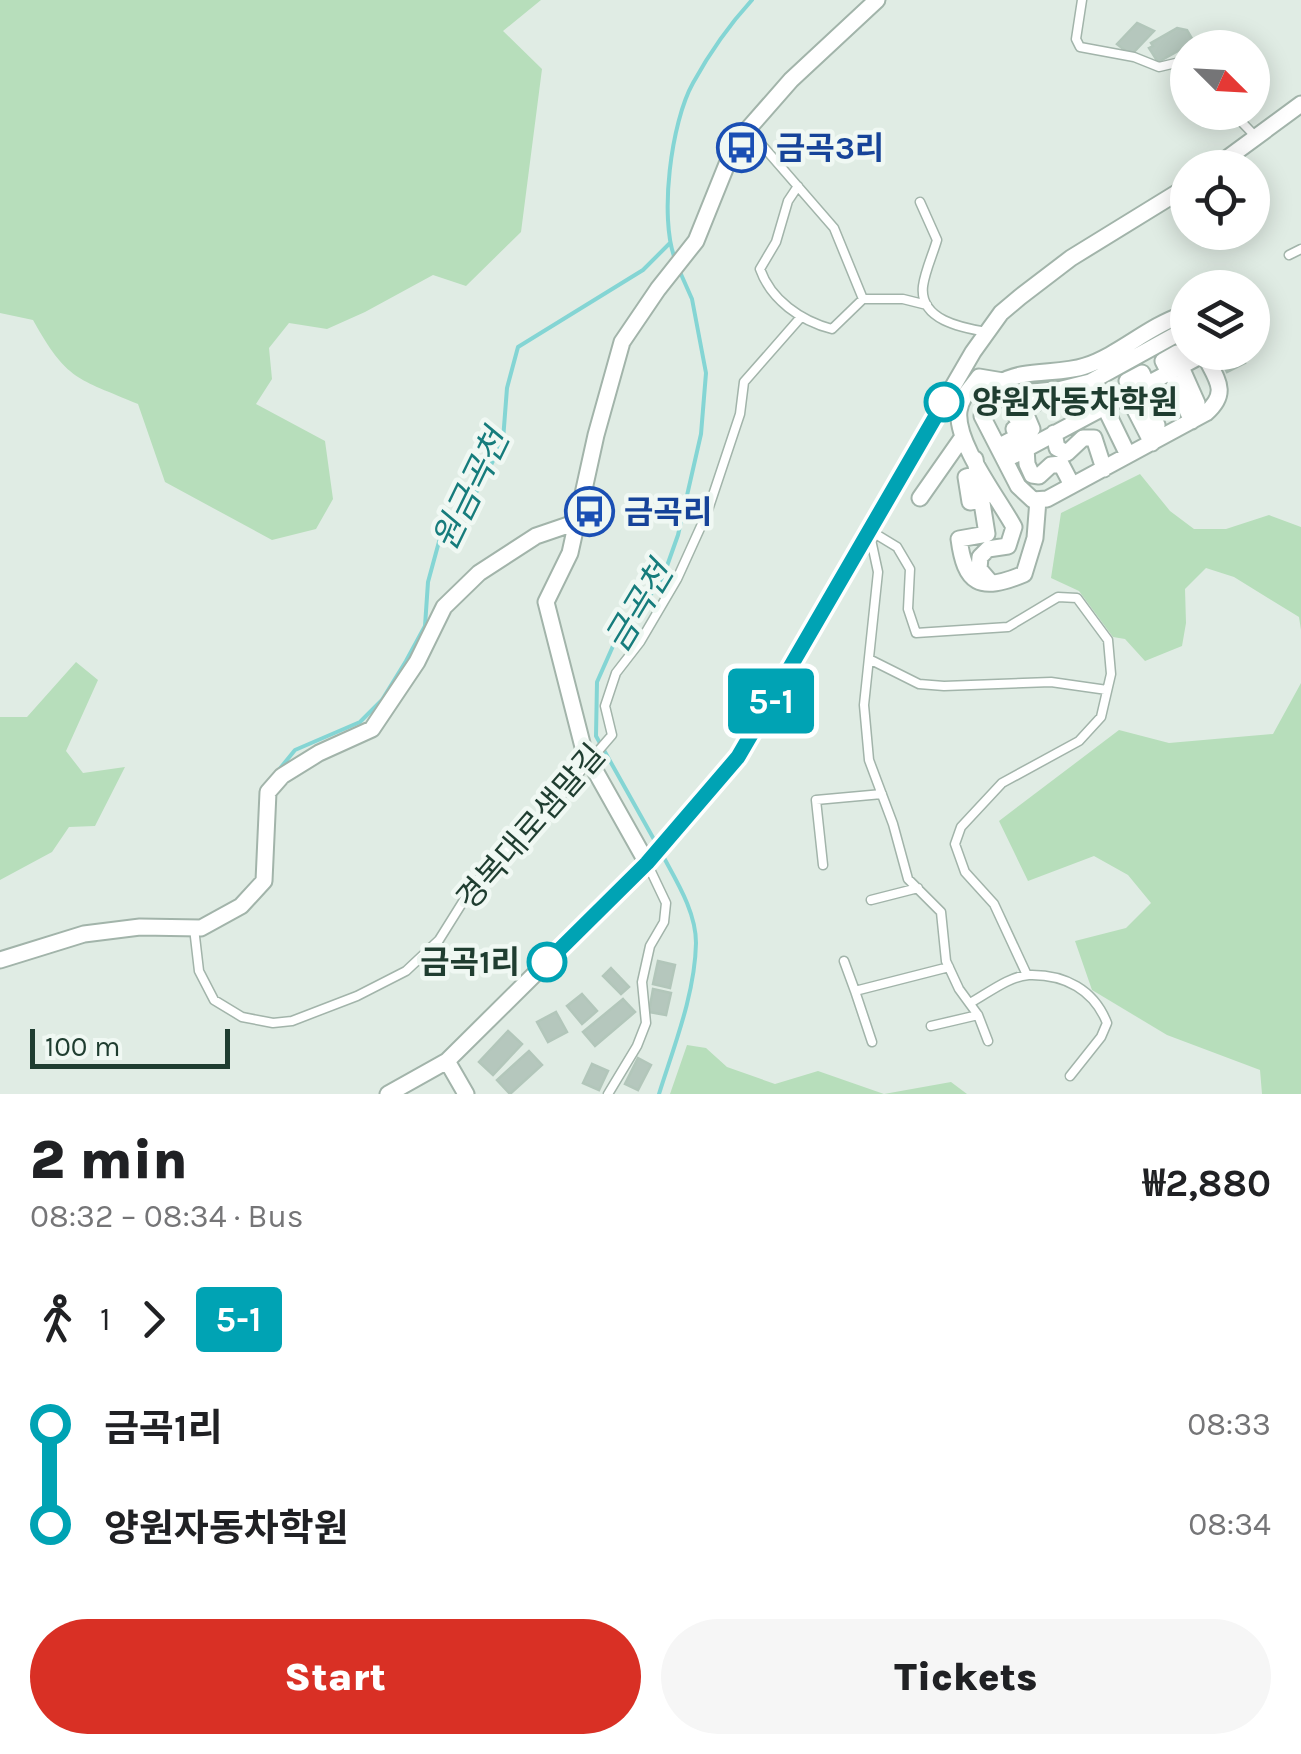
<!DOCTYPE html>
<meta charset="utf-8">
<style>
body{margin:0;font-family:Karla,"Noto Sans KR",sans-serif;background:#f6f6f6;color:#202124;height:100vh;display:flex;flex-direction:column;font-size:38px;white-space:nowrap}
*{box-sizing:border-box;margin:0}
p{font-size:32px;color:#757577}
.icon{flex:none;width:55px;height:55px;fill:none;stroke:currentColor;stroke-width:2;stroke-linecap:round;stroke-linejoin:round}
.map{position:relative;height:1094px;overflow:hidden}
.drawer{display:flex;flex-direction:column;background:#fff;flex:1}
.drawer>*{flex:none}
.badge{padding:0 20px;border-radius:8px;font-size:35px;line-height:65px}
.needle{width:65px;rotate:114deg}
.tools{position:absolute;left:1170px;top:30px;display:grid;gap:20px}
.tools a{display:grid;place-items:center;width:100px;height:100px;border-radius:50%;background:#fff;box-shadow:0 5px 25px #0003;font-size:50px}
.scale{position:absolute;left:30px;bottom:25px;width:200px;box-sizing:border-box;padding-left:10px;border:5px solid #1f3d30;border-top:0;font-size:28px;line-height:35px;white-space:nowrap;color:#1f3d30;-webkit-text-stroke:8px #f0f8f3;paint-order:stroke}
.map>.badge{position:absolute;translate:-50% -50%;box-shadow:0 0 0 5px #fff}
.legs{display:flex;align-items:center;gap:15px;height:110px;padding:0 30px;font-size:32px}
.legs p{margin-inline-start:auto}
.head{display:flex;align-items:center;justify-content:space-between;height:170px;padding:0 30px}
h1{font-size:55px;font-weight:800;line-height:75px}
.button{display:flex;gap:20px;margin-top:auto;padding:20px 30px}
.button a{flex:1;height:115px;border-radius:60px;background:#d93025;color:#fff;font-size:40px;font-weight:800;line-height:115px;text-align:center}
.button a+a{background:#f6f6f6;color:#202124}
ul{padding:0 30px;list-style:none}
li{display:flex;align-items:center;gap:35px;height:100px;font-size:38px}
li i{display:grid;place-items:center;width:15px;height:100%;margin:0 12px;background:currentColor}
li i::after{content:'';width:25px;height:25px;margin:-12px;border:8px solid;border-radius:50%;background:#fff}
li p{margin-inline-start:auto}
li:first-child i{background:linear-gradient(#0000 50%,currentColor 0)}
li:last-child i{background:linear-gradient(currentColor 50%,#0000 0)}
.map>svg:first-child{display:block}
.green{fill:#b7debb}
.lines{fill:none;stroke-linecap:round;stroke-linejoin:round}
.stream{stroke:#84d5d4;stroke-width:4}
.building{fill:#b5c7bd;stroke:#b2c6ba;stroke-width:2.5}
.lane-casing{stroke:#a2b4aa;stroke-width:11}
.street-casing{stroke:#a2b4aa;stroke-width:19}
.lane{stroke:#fff;stroke-width:8}
.street{stroke:#fff;stroke-width:15}
.line-1-casing{stroke:#fff;stroke-width:22}
.line-1{stroke:#00a3b4;stroke-width:15}
.stop-1-dot{fill:#fff;stroke:#00a3b4;stroke-width:5}
.labels{text-anchor:middle;dominant-baseline:central;stroke-width:9;stroke-linejoin:round;paint-order:stroke}
.transit-label{font-size:32px;font-weight:bold;fill:#164399;stroke:#f0f8f3;text-anchor:start}
.stop-label{font-size:32px;font-weight:bold;fill:#1f3d30;stroke:#f0f8f3;text-anchor:start}
.street-label{font-size:32px;fill:#1f3d30;stroke:#f0f8f3}
.water-label{font-size:35px;font-style:italic;fill:#167c7c;stroke:#f0f8f3}
</style>
<div class="map">
<svg width="1301" height="1094" viewBox="0 0 1301 1094">
<rect width="100%" height="100%" fill="#e0ece4"/>
<!-- green -->
<path class="green" d="M 0,0 L 541,0 L 503,31 L 542,69 L 521,232 L 466,286 L 433,275 L 365,312 L 327,329 L 289,323 L 269,348 L 272,379 L 256,404 L 325,441 L 333,499 L 316,529 L 272,540 L 165,482 L 138,404 C 77,378 67,381 33,320 L 0,313 Z
M 1140,474 L 1170,511 L 1194,529 L 1226,529 L 1269,515 L 1301,527 L 1301,630 L 1299,617 L 1234,577 L 1206,568 L 1185,589 L 1186,623 L 1182,646 L 1145,661 L 1125,639 L 1113,637 L 1079,591 L 1051,578 L 1061,513 Z
M 76,662 L 98,680 L 66,751 L 83,773 L 125,767 L 95,826 L 69,827 L 52,852 L 0,880 L 0,717 L 27,717 Z
M 1301,683 L 1301,1094 L 1262,1094 L 1260,1070 L 1167,1035 L 1092,990 L 1075,941 L 1126,928 L 1151,903 L 1128,875 L 1094,856 L 1028,881 L 999,821 L 1119,730 L 1169,743 L 1273,734 Z
M 687,1045 L 706,1048 L 727,1067 L 775,1084 L 818,1071 L 884,1094 L 951,1082 L 967,1094 L 670,1094 Z"/>
<g class="lines">
<!-- stream -->
<path class="stream" d="M 675,259 C 659,218 671,122 693,83 C 709,54 730,24 752,0
M 273,777 L 295,750 L 360,722 L 382,700 L 406,661 L 425,626 L 428,582 L 440,538 L 481,486 L 503,440 L 507,388 L 518,347 L 643,270 L 670,243
M 656,843 L 596,736 L 597,682 L 617,637 L 662,580 L 678,535 L 701,434 L 706,373 L 692,299 L 680,272
M 659,1094 C 674,1046 695,994 696,943 C 696,912 677,882 663,856"/>
</g>
<!-- building -->
<path class="building" d="M 1137,23 L 1154,31 L 1131,55 L 1117,44 Z
M 1177,28 L 1187,30 L 1194,42 L 1158,62 L 1149,48 L 1153,46 L 1151,43 Z
M 1217,352 L 1240,352 L 1245,363 L 1227,372 Z
M 658,961 L 675,965 L 670,988 L 653,984 Z
M 611,968 L 629,987 L 621,994 L 603,976 Z
M 653,989 L 671,993 L 666,1015 L 649,1012 Z
M 582,994 L 597,1011 L 582,1024 L 567,1006 Z
M 623,999 L 635,1012 L 595,1046 L 583,1032 Z
M 556,1012 L 567,1032 L 548,1042 L 537,1022 Z
M 508,1031 L 522,1044 L 493,1075 L 479,1062 Z
M 529,1051 L 542,1065 L 510,1094 L 497,1080 Z
M 638,1058 L 651,1065 L 638,1090 L 625,1084 Z
M 592,1064 L 608,1071 L 599,1090 L 583,1083 Z"/>
<g class="lines">
<defs>
<path id="lane" d="M 1082,0 L 1076,39 L 1080,47 L 1134,57 L 1159,67 L 1180,62 L 1188,68
M 1232,112 L 1257,138
M 748,129 L 834,228 L 863,299 L 903,299 L 927,305
M 798,186 L 788,201 L 776,242 L 760,269 C 771,300 801,321 832,329 L 863,299
M 920,202 L 937,240 C 933,254 925,271 923,286 C 919,320 962,328 987,332
M 1289,255 L 1301,249
M 869,530 L 897,547 L 910,569 L 908,609 L 916,633 L 1008,627 L 1058,597 L 1077,598 L 1108,640 L 1111,674 L 1101,717 L 1079,741 L 1002,783 L 961,827 L 955,844 L 965,872 L 994,904 L 1027,975
M 870,535 L 878,572 L 864,705 L 869,760 L 893,824 L 908,879 L 941,912 L 946,961 L 959,989 L 978,1015 L 988,1041
M 869,659 L 919,684 L 944,686 L 1051,682 L 1107,690
M 823,865 L 816,800 L 882,794
M 871,900 L 918,888
M 194,928 L 199,971 L 214,1000 L 242,1017 L 273,1023 L 292,1021 L 357,996 L 406,971 L 439,940 L 469,892 L 496,857 L 541,826 L 568,786 L 612,735 L 605,706 L 616,673 L 640,642 L 677,579 L 707,513 L 740,414 L 744,382 L 801,317
M 844,961 L 855,991
M 970,1003 C 987,994 1009,976 1029,975 C 1065,974 1094,990 1107,1023 L 1101,1037 L 1070,1076
M 931,1026 L 978,1015
M 872,1042 L 855,991 L 949,967
M 608,1094 L 637,1046 L 646,1023 L 642,982 L 650,946 L 664,922 L 666,903 L 647,863"/>
<path id="street" d="M 1214,168 L 1301,104
M 1188,321 L 1182,315 C 1147,327 1119,355 1085,366 C 1059,375 1023,368 1000,383 C 989,391 983,404 982,416 L 1018,486 L 1033,500 L 1047,499 L 1206,413 C 1231,391 1215,378 1203,352
M 1181,367 L 1197,403
M 1169,373 L 1163,361 L 1177,353 L 1183,365
M 1092,381 L 1128,455
M 1175,384 L 1192,421
M 1139,388 L 1157,425
M 1133,392 L 1127,381 L 1142,373 L 1147,384
M 1133,406 L 1152,443
M 1014,429 L 1020,425 L 1010,404 L 1033,392 L 1054,390
M 1054,433 L 1057,448 L 1067,453 L 1083,438 L 1094,438 L 1104,469
M 998,447 L 1032,429 L 1024,410 L 1058,390 L 1090,382 L 1188,328
M 1026,448 L 1027,464 L 1032,475 L 1039,476 L 1051,465 L 1061,464 L 1072,485
M 975,459 L 987,534 L 959,539 C 965,584 979,593 1024,574 L 1035,538 L 1038,500
M 1005,460 L 1204,354
M 978,474 L 966,477 L 970,502 L 982,500
M 920,498 L 962,438
M 991,583 L 979,569 L 980,557 L 988,549 L 1008,546 L 1014,527 C 999,499 955,443 959,411 C 961,397 971,388 979,377 L 1003,381
M 647,863 L 584,751 L 546,602 L 570,553 L 596,435 L 622,342 L 658,289 L 696,241 L 727,164 L 748,129 L 791,80 L 877,0
M 0,960 L 84,934 L 140,927 L 201,928 L 241,906 L 264,881 L 268,792 L 282,776 L 319,753 L 372,729 L 417,662 L 444,607 L 479,573 L 536,536 L 577,522
M 447,1061 L 466,1094
M 388,1094 L 447,1061 L 647,863 L 738,757 L 973,352 L 1001,313 L 1020,297 L 1071,258 L 1188,186"/>
</defs>
<!-- lane casing -->
<use href="#lane" class="lane-casing"/>
<!-- street casing -->
<use href="#street" class="street-casing"/>
<!-- lane -->
<use href="#lane" class="lane"/>
<!-- street -->
<use href="#street" class="street"/>
</g>
<g class="lines">
<defs>
<path id="line-1" d="M 547,962 L 647,863 L 738,757 L 944,402"/>
</defs>
<!-- line-1 casing -->
<use href="#line-1" class="line-1-casing"/>
<!-- line-1 -->
<use href="#line-1" class="line-1"/>
</g>
<!-- icons -->
<defs>
<symbol id="bus-ring" viewBox="-11 -11 22 22"><circle r="9.5" fill="#f0f8f3" stroke="#1a4fb4" stroke-width="1.5"/><path d="M-5-6H5V4H4V6H2V4H-2V6H-4V4H-5ZM-3.5-4V0h7V-4ZM-3.5 1.2v1.5H-2V1.2ZM2 1.2v1.5H3.5V1.2Z" fill="#1a4fb4"/></symbol>
</defs>
<g fill-rule="evenodd">
<use href="#bus-ring" x="714" y="120" width="55" height="55"/>
<use href="#bus-ring" x="562" y="484" width="55" height="55"/>
</g>
<!-- markers -->
<g class="stop-1-dot">
<circle cx="944" cy="402" r="18"/>
<circle cx="547" cy="962" r="18"/>
</g>
<g class="labels">
<!-- transit labels -->
<g class="transit-label">
<text x="776" y="148">금곡3리</text>
<text x="624" y="512">금곡리</text>
</g>
<!-- stop labels -->
<g class="stop-label">
<text x="972" y="402">양원자동차학원</text>
<text x="520" y="962" text-anchor="end">금곡1리</text>
</g>
<!-- street labels -->
<g class="street-label">
<text transform="translate(531 827) rotate(-49)">경복대로샘말길</text>
</g>
<!-- water labels -->
<g class="water-label">
<text transform="translate(471 490) rotate(-64)">원금곡천</text>
<text transform="translate(639 607) rotate(-59)">금곡천</text>
</g>
</g>
</svg>
<div class="tools">
<a><svg class="needle" viewBox="-14 -14 28 28"><path d="M0-13l5 13h-10z" fill="#e53935"/><path d="M0 13l5-13h-10z" fill="#757577"/></svg></a>
<a><svg class="icon" aria-label="locate" viewBox="0 0 24 24"><circle cx="12" cy="12" r="6"/><path d="M12 2v4M12 18v4M2 12h4M18 12h4"/></svg></a>
<a><svg class="icon" aria-label="layers" viewBox="0 0 24 24"><path d="M12 4l9 5-9 5-9-5zM3 14l9 5 9-5"/></svg></a>
</div>
<div class="scale">100 m</div>
<b class="badge" style="left:771px;top:701px;background:#00a3b4;color:#fff">5-1</b>
</div>
<section class="drawer">
<div class="head"><div><h1>2 min</h1><p>08:32 – 08:34 · Bus</p></div><b>₩2,880</b></div>
<div class="legs"><svg class="icon" aria-label="walk" viewBox="0 0 24 24"><circle cx="13" cy="4" r="2"/><path d="M13 8l-2 6 4 7M11 14l-3 7M7 12l3-4h3l4 4"/></svg>1<svg class="icon" aria-label="forward" viewBox="0 0 24 24"><path d="M9 5l7 7-7 7"/></svg><b class="badge" style="background:#00a3b4;color:#fff">5-1</b></div>
<ul>
<li><i style="color:#00a3b4"></i><b>금곡1리</b><p>08:33</p></li>
<li><i style="color:#00a3b4"></i><b>양원자동차학원</b><p>08:34</p></li>
</ul>
<div class="button"><a>Start</a><a>Tickets</a></div>
</section>
